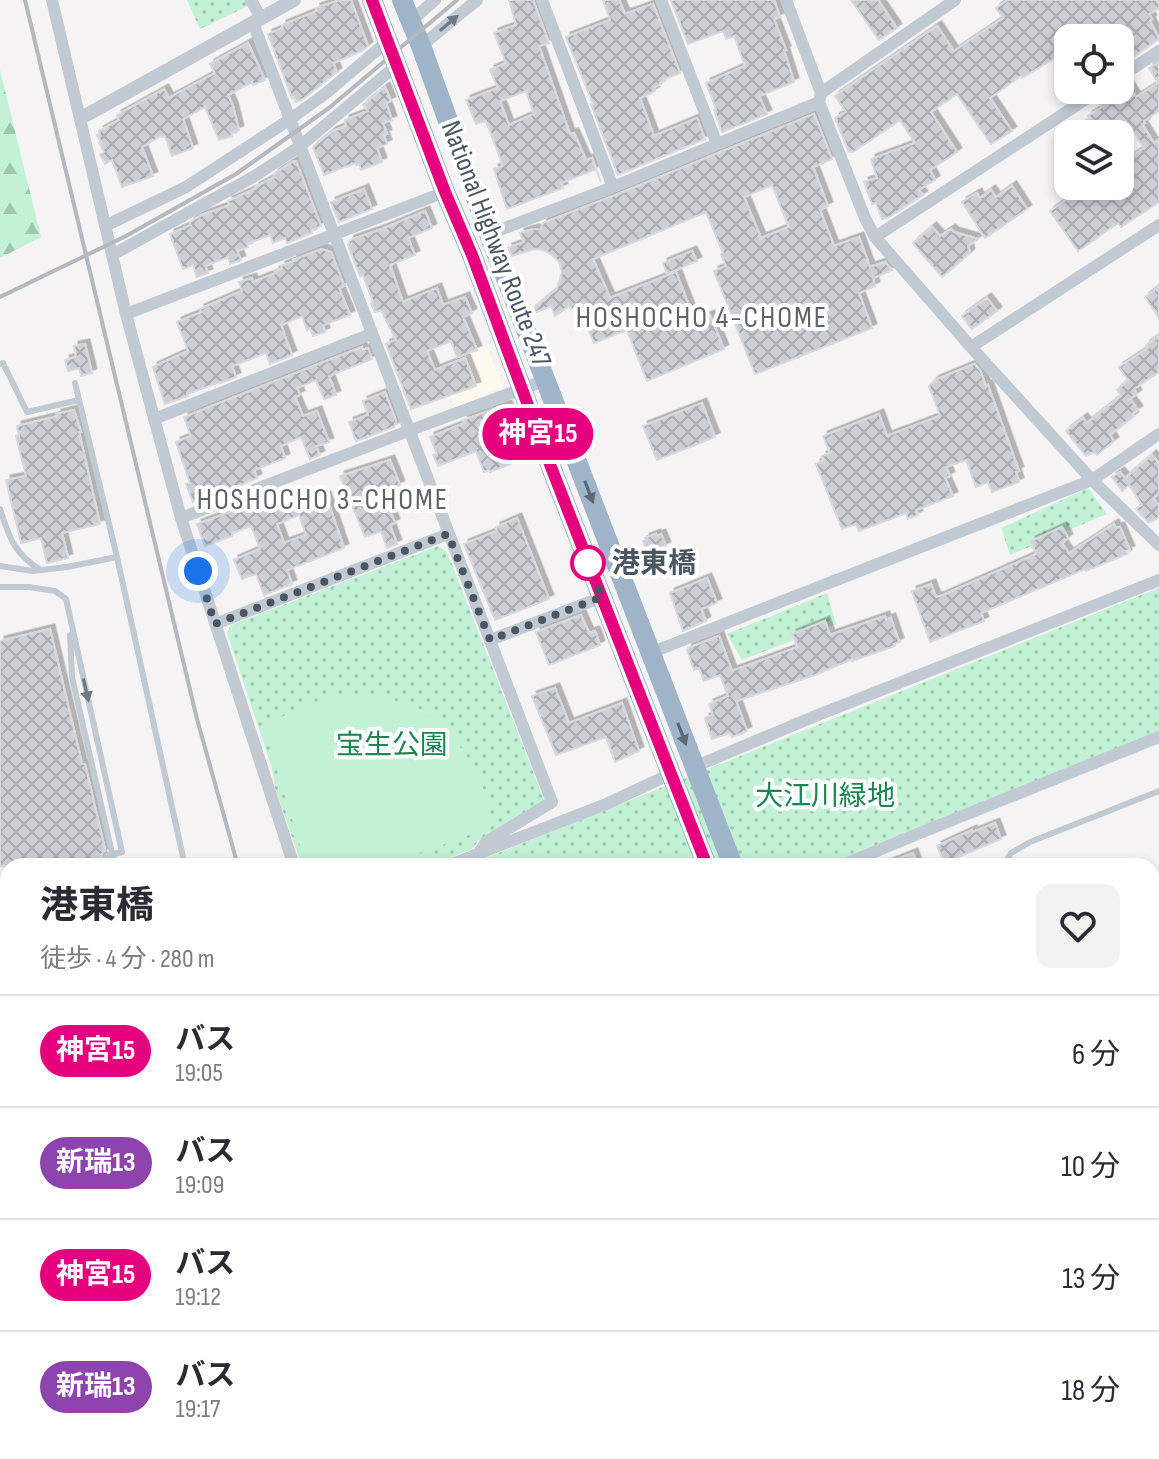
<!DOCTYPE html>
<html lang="ja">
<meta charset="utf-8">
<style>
body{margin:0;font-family:"Sofia Sans Condensed","Noto Sans JP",sans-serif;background:#f2f2f3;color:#2b2b33;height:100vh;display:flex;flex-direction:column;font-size:30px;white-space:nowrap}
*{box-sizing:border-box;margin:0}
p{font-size:26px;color:#7c7c81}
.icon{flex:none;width:44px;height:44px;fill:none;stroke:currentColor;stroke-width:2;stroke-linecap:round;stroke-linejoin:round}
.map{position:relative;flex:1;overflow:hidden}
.side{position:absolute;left:0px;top:858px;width:1160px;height:602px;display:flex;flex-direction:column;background:#fff;border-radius:24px 24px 0 0;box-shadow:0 4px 12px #0003}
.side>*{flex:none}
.badge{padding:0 16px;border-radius:26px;font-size:28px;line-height:52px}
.fabs{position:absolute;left:1054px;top:24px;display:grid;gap:16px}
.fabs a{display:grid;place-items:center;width:80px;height:80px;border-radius:16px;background:#fff;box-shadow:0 4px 12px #0003;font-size:40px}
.you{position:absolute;width:40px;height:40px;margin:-20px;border:6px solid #fff;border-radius:50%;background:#1a73e8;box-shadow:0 0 0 12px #1a73e833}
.map>.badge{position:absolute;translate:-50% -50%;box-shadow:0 0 0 4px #fff}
.round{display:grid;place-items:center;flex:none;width:84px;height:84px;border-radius:16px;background:#f2f2f3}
.overview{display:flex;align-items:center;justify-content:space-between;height:136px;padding:0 40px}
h1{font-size:38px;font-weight:700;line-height:60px}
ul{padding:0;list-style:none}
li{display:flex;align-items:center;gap:24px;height:112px;padding:0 40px;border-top:2px solid #e1e1e2}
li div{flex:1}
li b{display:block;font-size:30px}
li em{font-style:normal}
li .badge{min-width:88px;font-weight:700;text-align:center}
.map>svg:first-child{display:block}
.commercial{fill:#fdf9ef}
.forest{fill:url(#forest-firs)}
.park{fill:url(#park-dots)}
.pitch{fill:#c3f1d5}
.water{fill:url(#water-ripples)}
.building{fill:url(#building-cross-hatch);stroke:#d7d9de;stroke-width:2;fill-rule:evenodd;filter:url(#shadow)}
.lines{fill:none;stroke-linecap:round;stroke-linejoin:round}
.service{stroke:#c1cad2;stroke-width:6}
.minor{stroke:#c1cad2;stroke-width:12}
.tertiary{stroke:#c1cad2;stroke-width:14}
.trunk{stroke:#9fb4c9;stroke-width:20}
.rail{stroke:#b5b8bd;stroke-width:4}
.oneway{fill:#6e7983}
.oneway2{fill:#5b6976}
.line-casing{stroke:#fff;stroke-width:18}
.line{stroke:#e6007e;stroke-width:12}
.walk{stroke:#4a5661;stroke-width:8;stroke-dasharray:0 14.4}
.stop-dot{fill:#fff;stroke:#e6007e;stroke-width:4}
.labels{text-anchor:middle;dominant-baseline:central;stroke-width:8;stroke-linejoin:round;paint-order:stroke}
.street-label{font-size:28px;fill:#4a5661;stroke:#fff}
.stop-label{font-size:28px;font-weight:bold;fill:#4a5661;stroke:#fff;text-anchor:start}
.park-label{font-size:28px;fill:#17864f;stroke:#fff}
.neighbourhood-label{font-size:30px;letter-spacing:2px;fill:#5f6368;stroke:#fff}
</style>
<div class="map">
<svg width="1159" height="1459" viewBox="0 0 1159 1459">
<defs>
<pattern id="forest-firs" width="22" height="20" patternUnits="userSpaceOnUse" patternTransform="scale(2)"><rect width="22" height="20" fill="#c3f1d5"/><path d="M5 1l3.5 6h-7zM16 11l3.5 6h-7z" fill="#a0c6b0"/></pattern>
<pattern id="park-dots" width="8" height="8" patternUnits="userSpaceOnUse" patternTransform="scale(2)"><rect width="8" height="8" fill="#c3f1d5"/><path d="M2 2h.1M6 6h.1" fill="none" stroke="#a0c6b0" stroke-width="1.8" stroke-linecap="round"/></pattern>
<pattern id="water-ripples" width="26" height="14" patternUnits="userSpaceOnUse" patternTransform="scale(2)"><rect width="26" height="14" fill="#90daee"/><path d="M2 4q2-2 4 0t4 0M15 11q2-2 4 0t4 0" fill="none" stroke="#78b4c4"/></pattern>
<pattern id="building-cross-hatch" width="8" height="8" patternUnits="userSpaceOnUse" patternTransform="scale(2)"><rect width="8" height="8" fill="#cdcfd5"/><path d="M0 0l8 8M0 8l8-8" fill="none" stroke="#a8abb0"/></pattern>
<filter id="shadow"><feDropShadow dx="4.5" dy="-4.5" stdDeviation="0" flood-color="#0004"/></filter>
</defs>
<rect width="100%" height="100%" fill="#f5f3f3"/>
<!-- commercial -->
<path class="commercial" d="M 487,347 L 503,387 L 455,408 L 440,366 Z"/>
<!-- forest -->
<path class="forest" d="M 0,70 L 41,237 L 0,258 Z"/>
<!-- park -->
<path class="park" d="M 187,0 L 248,0 L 250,5 L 200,29 Z
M 1088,488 L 1107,514 L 1010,555 L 1001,528 Z
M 438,546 L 447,552 L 545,802 L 479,840 L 472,849 L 430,866 L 302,866 L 275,788 L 272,768 L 227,633 L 231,625 Z
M 1159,588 L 1159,733 L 834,866 L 466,866 Z
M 827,593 L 836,624 L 742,660 L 727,634 Z"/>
<!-- pitch -->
<path class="pitch" d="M 339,695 C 366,695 391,698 417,708 C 448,721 482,772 488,805 C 489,812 487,822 486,829 L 384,866 L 306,866 L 264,727 C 288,712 311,702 339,695 Z"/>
<!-- water -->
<path class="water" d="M 8,1055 L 8,1166 L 0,1169 L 0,1059 Z"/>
<!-- building -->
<path class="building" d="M 340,0 L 351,0 L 368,46 L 362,51 L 333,63 L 337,72 L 303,99 L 296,102 L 294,97 L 292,98 L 268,34 L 283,28 L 282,25 L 317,11 L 316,8 Z
M 509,0 L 533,0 L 549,43 L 539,46 L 570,134 L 574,133 L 586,160 L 592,158 L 601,182 L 596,169 L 561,183 L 563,188 L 507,209 L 494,169 L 503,166 L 486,121 L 476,124 L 466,100 L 498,88 L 490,70 L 506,63 L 494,33 L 516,25 ZM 526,91 L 534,114 L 509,125 L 500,101 Z
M 603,0 L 619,0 L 625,14 L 653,4 L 680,73 L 664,79 L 665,81 L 660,83 L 661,84 L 654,87 L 655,91 L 640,98 L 654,136 L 697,118 L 705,139 L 618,175 L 591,104 L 593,104 L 566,37 L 610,20 Z
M 671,0 L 774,0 L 780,17 L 774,19 L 786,50 L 784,50 L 794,82 L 759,96 L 767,114 L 722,132 L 714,110 L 716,109 L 706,83 L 745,66 L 734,36 L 726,39 L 723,31 L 688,44 Z
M 851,0 L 878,0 L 897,28 L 879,40 Z
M 1008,0 L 1159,0 L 1159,8 L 1149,14 L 1152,19 L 1150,21 L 1159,39 L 1120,66 L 1120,38 L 1068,38 L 1068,81 L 1055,58 L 1022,78 L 1021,76 L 990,98 L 1012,131 L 991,144 L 957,94 L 931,112 L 957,152 L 930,170 L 935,180 L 919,190 L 923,195 L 889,217 L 882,219 L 876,203 L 872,204 L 864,182 L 877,178 L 871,159 L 915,143 L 900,120 L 853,152 L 849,152 L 835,118 L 846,112 L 835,96 L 937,26 L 954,51 L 1003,18 L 996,8 Z
M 248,43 L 265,80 L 253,85 L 252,82 L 228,95 L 233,106 L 239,130 L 231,133 L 232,136 L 219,140 L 205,107 L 183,119 L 193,148 L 172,156 L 165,136 L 162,137 L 161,136 L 142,147 L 153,176 L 122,187 L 112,160 L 105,164 L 100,155 L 104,152 L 99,143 L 101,142 L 97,135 L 100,134 L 99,131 L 119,120 L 117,115 L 164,89 L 169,98 L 215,73 L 210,64 Z
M 1159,62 L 1159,111 L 1144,121 L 1145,123 L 1142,124 L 1154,143 L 1159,139 L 1159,202 L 1121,227 L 1118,223 L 1078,251 L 1050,211 L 1087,186 L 1120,186 L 1120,164 L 1144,148 L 1126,121 L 1106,134 L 1095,134 L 1086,120 L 1090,118 L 1088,116 L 1102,107 L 1098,102 L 1117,90 L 1120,90 L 1120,88 L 1127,83 L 1136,97 L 1158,83 L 1149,68 Z
M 385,87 L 391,101 L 386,103 L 392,120 L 383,123 L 387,134 L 384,135 L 387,144 L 377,148 L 382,162 L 361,170 L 359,164 L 356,165 L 355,163 L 324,175 L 313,147 L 333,131 L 346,126 L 345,120 L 368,111 L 363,105 Z
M 814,114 L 832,159 L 813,167 L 828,206 L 820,210 L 834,246 L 859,237 L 870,267 L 885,262 L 892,270 L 873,278 L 875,286 L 859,293 L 872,328 L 755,374 L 714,271 L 726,266 L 721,254 L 723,253 L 706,212 L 593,259 L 610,298 L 676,272 L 695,321 L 710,315 L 724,349 L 647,381 L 627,330 L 594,343 L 579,306 L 571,309 L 569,306 L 555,316 L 551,306 L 534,313 L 532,310 L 557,289 L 562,272 L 559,262 L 551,254 L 543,250 L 535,249 L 511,256 L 508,248 L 524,242 L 520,233 L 534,229 L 541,230 L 543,223 L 616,195 ZM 772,185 L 789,227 L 761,238 L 744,197 Z
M 294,161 L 296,161 L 321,226 L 311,230 L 312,233 L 287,243 L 285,238 L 273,243 L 270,235 L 247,244 L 248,247 L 237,251 L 241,260 L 230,264 L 228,257 L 205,266 L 208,273 L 197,277 L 193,265 L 183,269 L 170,234 L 191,225 L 190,222 L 202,215 L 230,205 L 228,201 L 255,189 L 255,187 L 275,177 L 274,174 Z
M 1012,186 L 1027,209 L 985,238 L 962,202 L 977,193 L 980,198 L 991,190 L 996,197 Z
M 364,189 L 372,209 L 339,222 L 331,202 Z
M 425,211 L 432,228 L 408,238 L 415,255 L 390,265 L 403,302 L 437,288 L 443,305 L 465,297 L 472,313 L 463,317 L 477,350 L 457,357 L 451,341 L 427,351 L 435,370 L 465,358 L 476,386 L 411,409 L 386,344 L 396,340 L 381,310 L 375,312 L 371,304 L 373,302 L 363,275 L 360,276 L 348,245 L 350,240 L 382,229 Z
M 932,227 L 940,236 L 951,229 L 954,232 L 978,239 L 968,246 L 970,253 L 942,277 L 913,243 Z
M 322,249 L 331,252 L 343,283 L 344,286 L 339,288 L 350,315 L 323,325 L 325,332 L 313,336 L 310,328 L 307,330 L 302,316 L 281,325 L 292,355 L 270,364 L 266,353 L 232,366 L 236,377 L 220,383 L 220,382 L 187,394 L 188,396 L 165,404 L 153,367 L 188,351 L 177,322 L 202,312 L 200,309 L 242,291 L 239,282 L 252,278 L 253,282 L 276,273 L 275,271 L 282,269 L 281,266 L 294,261 L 293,260 Z
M 692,251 L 697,261 L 667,274 L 663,263 Z
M 1159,287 L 1159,318 L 1145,297 Z
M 987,298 L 997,311 L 972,329 L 962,316 Z
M 1159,336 L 1159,372 L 1134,389 L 1137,394 L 1130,399 L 1138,410 L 1132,414 L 1134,416 L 1110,435 L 1114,441 L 1097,455 L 1094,452 L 1086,456 L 1066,431 L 1083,418 L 1087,423 L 1121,396 L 1117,390 L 1128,380 L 1119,367 L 1148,348 L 1146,345 Z
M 85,344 L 92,373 L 81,376 L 79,368 L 68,371 L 65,360 L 76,357 L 74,346 Z
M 362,347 L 363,350 L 368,348 L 372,359 L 329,376 L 336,395 L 324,399 L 316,380 L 297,388 L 300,395 L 295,397 L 303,416 L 317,411 L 329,442 L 316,446 L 320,455 L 310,459 L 301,437 L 281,446 L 285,458 L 254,470 L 257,478 L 222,493 L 193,502 L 186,484 L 190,483 L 176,442 L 191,436 L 184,417 Z
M 974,364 L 980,370 L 986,386 L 988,385 L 1019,471 L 1016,472 L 1019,482 L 992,492 L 988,482 L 976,487 L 966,460 L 946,467 L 950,476 L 945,478 L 953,496 L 916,510 L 918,515 L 908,519 L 906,513 L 859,531 L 856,524 L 842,529 L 816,464 L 824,460 L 822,456 L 830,453 L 823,436 L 879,414 L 887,436 L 940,416 L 929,386 L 935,380 Z
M 385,392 L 396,421 L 394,427 L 356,441 L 349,422 L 368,415 L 363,401 Z
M 702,403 L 715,437 L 657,460 L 643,426 Z
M 507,405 L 528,457 L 490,472 L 489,470 L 484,472 L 476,451 L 438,466 L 433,455 L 437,454 L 430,437 L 465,423 L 463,420 Z
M 74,410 L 81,432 L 79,432 L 100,524 L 62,533 L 68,558 L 47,563 L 41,538 L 21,543 L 6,480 L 26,476 L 16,436 L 19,436 L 17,426 L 58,416 L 57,414 Z
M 1152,455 L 1159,463 L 1159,494 L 1153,498 L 1159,506 L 1159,517 L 1151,522 L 1148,522 L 1136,509 L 1142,505 L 1129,485 L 1122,491 L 1112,477 L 1120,472 L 1125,478 Z
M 390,460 L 400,485 L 383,492 L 395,523 L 390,525 L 397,544 L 387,548 L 381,531 L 365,537 L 340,476 Z
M 303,494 L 307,504 L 326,496 L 344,548 L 287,570 L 292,584 L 264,595 L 256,574 L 242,579 L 234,560 L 260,549 L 251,526 L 232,533 L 232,536 L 205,546 L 197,524 L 230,512 L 229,509 L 239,505 L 240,508 L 248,505 L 250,511 L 269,504 L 270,507 ZM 299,515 L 306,535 L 284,543 L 277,524 Z
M 517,518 L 549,599 L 495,620 L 464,544 L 497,531 L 496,527 Z
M 1114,524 L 1116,528 L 1120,527 L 1130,550 L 1126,551 L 1127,554 L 1086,571 L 1085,569 L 981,613 L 984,621 L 930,642 L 912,591 L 931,584 L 936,597 L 941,596 L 1034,555 L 1036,554 L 1031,541 L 1062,527 L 1068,538 L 1062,543 L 1069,553 Z
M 656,534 L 657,536 L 661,534 L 666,546 L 648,554 L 643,541 L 646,540 L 645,538 Z
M 707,578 L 717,603 L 701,609 L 706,621 L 683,631 L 670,593 Z
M 581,615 L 589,633 L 595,631 L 600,645 L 549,665 L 536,632 Z
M 885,616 L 886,620 L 891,618 L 899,642 L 894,644 L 895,646 L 852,661 L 852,659 L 815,675 L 736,701 L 747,731 L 732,737 L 730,733 L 712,739 L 705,718 L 713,715 L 709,704 L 728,696 L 720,675 L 704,681 L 699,668 L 694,670 L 687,650 L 688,648 L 719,636 L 732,671 L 798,647 L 792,634 L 825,621 L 830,635 Z
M 50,629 L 82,764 L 85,764 L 105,850 L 101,855 L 104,861 L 101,863 L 102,866 L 0,866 L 0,641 Z
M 555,688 L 569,723 L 622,703 L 639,751 L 615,762 L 606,737 L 556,755 L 532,696 Z
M 995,823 L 1001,839 L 944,863 L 937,846 L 972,830 L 973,832 Z
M 913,853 L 918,866 L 883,866 L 883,865 Z"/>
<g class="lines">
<!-- service -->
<path class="service" d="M 0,364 L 3,363 L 27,412 L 79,400
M 75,383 L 117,557 L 185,866
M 0,509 C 9,537 14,554 41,570
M 0,566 L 33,571 L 67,567 L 117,557
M 0,587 L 29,587 L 55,591 L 66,599 L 122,852 L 107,856
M 70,635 L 72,677 L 115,866
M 1003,866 L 1011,853 L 1030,842 L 1159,791
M 7,923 L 8,922
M 1152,1149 L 1159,1166"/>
<!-- minor -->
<path class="minor" d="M 52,0 L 126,314 L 181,518 L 294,866
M 251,0 L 261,18
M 542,0 L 613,187
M 661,0 L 717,144
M 786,0 L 821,93 L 819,102 L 865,218 L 875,237 L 971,347 L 1092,480 L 1159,545
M 411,21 L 435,0
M 253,23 L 552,802 L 486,842 L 479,853
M 421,46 L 477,0
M 1120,77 L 1159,51
M 821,93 L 955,0
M 105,226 L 186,187 L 289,120 L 325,94 L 388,41
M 489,234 L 613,187 L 819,102
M 875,237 L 1100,90
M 112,255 L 253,177 L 299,147 L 397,65
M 126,314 L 445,192
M 971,347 L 1159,225
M 154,419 L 371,334
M 181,518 L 408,431 L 546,380
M 215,624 L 448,534
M 490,640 L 602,597
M 650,653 L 1092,480 L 1159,434
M 694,767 L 813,717 L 1159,580
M 447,866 L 606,804 L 671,774
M 841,866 L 915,835 L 1159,737
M 0,1044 L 8,1041
M 0,1214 L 8,1211
M 0,1271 L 8,1267
M 0,1355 L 8,1351
M 511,1452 L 514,1459
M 804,1452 L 807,1459"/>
<!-- tertiary -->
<path class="tertiary" d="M 81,118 L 294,0"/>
<!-- trunk -->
<path class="trunk" d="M 372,0 L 445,192 L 472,255 L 551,467 L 707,866
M 402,0 L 421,46 L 489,234 L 733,866
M 934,1452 L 937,1459
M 959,1452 L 962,1459"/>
<!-- rail -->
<path class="rail" d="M 25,0 L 197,719 L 238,866
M 0,297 L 126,236 L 236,174 L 329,108 L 457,0
M 458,1452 L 461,1459"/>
</g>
<!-- one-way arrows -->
<defs><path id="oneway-solid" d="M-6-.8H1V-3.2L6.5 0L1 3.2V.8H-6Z" transform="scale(2)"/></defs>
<g class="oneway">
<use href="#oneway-solid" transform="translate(449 23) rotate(-40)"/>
<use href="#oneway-solid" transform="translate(86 690) rotate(77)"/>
</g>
<g class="oneway2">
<use href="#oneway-solid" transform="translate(589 492) rotate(69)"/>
<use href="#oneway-solid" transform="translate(682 734) rotate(69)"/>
</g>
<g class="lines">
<defs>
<path id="line" d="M 372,0 L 445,192 L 472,255 L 551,467 L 707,866"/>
</defs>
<!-- line casing -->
<use href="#line" class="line-casing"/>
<!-- line -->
<use href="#line" class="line"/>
<!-- walk -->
<path class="walk" d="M 198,571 L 215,624 L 448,534 L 490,640 L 602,597 L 588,563"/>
</g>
<!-- markers -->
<circle class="stop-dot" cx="588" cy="563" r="16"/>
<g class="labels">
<!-- street labels -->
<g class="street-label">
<text transform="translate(496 244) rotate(69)">National Highway Route 247</text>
</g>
<!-- stop labels -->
<g class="stop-label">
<text x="612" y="563">港東橋</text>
</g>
<!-- park labels -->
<g class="park-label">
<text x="392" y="745">宝生公園</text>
<text x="825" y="796">大江川緑地</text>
</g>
<!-- neighbourhood labels -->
<g class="neighbourhood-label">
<text x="702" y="318">HOSHOCHO 4-CHOME</text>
<text x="323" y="500">HOSHOCHO 3-CHOME</text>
</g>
</g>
</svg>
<div class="fabs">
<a><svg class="icon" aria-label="locate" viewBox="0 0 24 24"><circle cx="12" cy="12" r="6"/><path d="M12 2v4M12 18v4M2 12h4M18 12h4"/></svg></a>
<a><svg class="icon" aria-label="layers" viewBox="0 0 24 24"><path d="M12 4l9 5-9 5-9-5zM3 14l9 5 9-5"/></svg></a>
</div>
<div class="you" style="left:198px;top:571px"></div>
<b class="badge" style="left:538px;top:434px;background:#e6007e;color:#fff">神宮15</b>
<section class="side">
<div class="overview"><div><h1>港東橋</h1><p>徒歩 · 4 分 · 280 m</p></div><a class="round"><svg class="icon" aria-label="heart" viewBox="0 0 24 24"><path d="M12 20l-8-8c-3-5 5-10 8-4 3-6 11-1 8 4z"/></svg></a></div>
<ul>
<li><span class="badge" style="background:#e6007e;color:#fff">神宮15</span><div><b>バス</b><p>19:05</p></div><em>6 分</em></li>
<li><span class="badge" style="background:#8e44ad;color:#fff">新瑞13</span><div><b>バス</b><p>19:09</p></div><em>10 分</em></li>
<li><span class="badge" style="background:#e6007e;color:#fff">神宮15</span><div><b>バス</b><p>19:12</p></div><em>13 分</em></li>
<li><span class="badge" style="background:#8e44ad;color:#fff">新瑞13</span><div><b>バス</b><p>19:17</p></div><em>18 分</em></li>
</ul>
</section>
</div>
